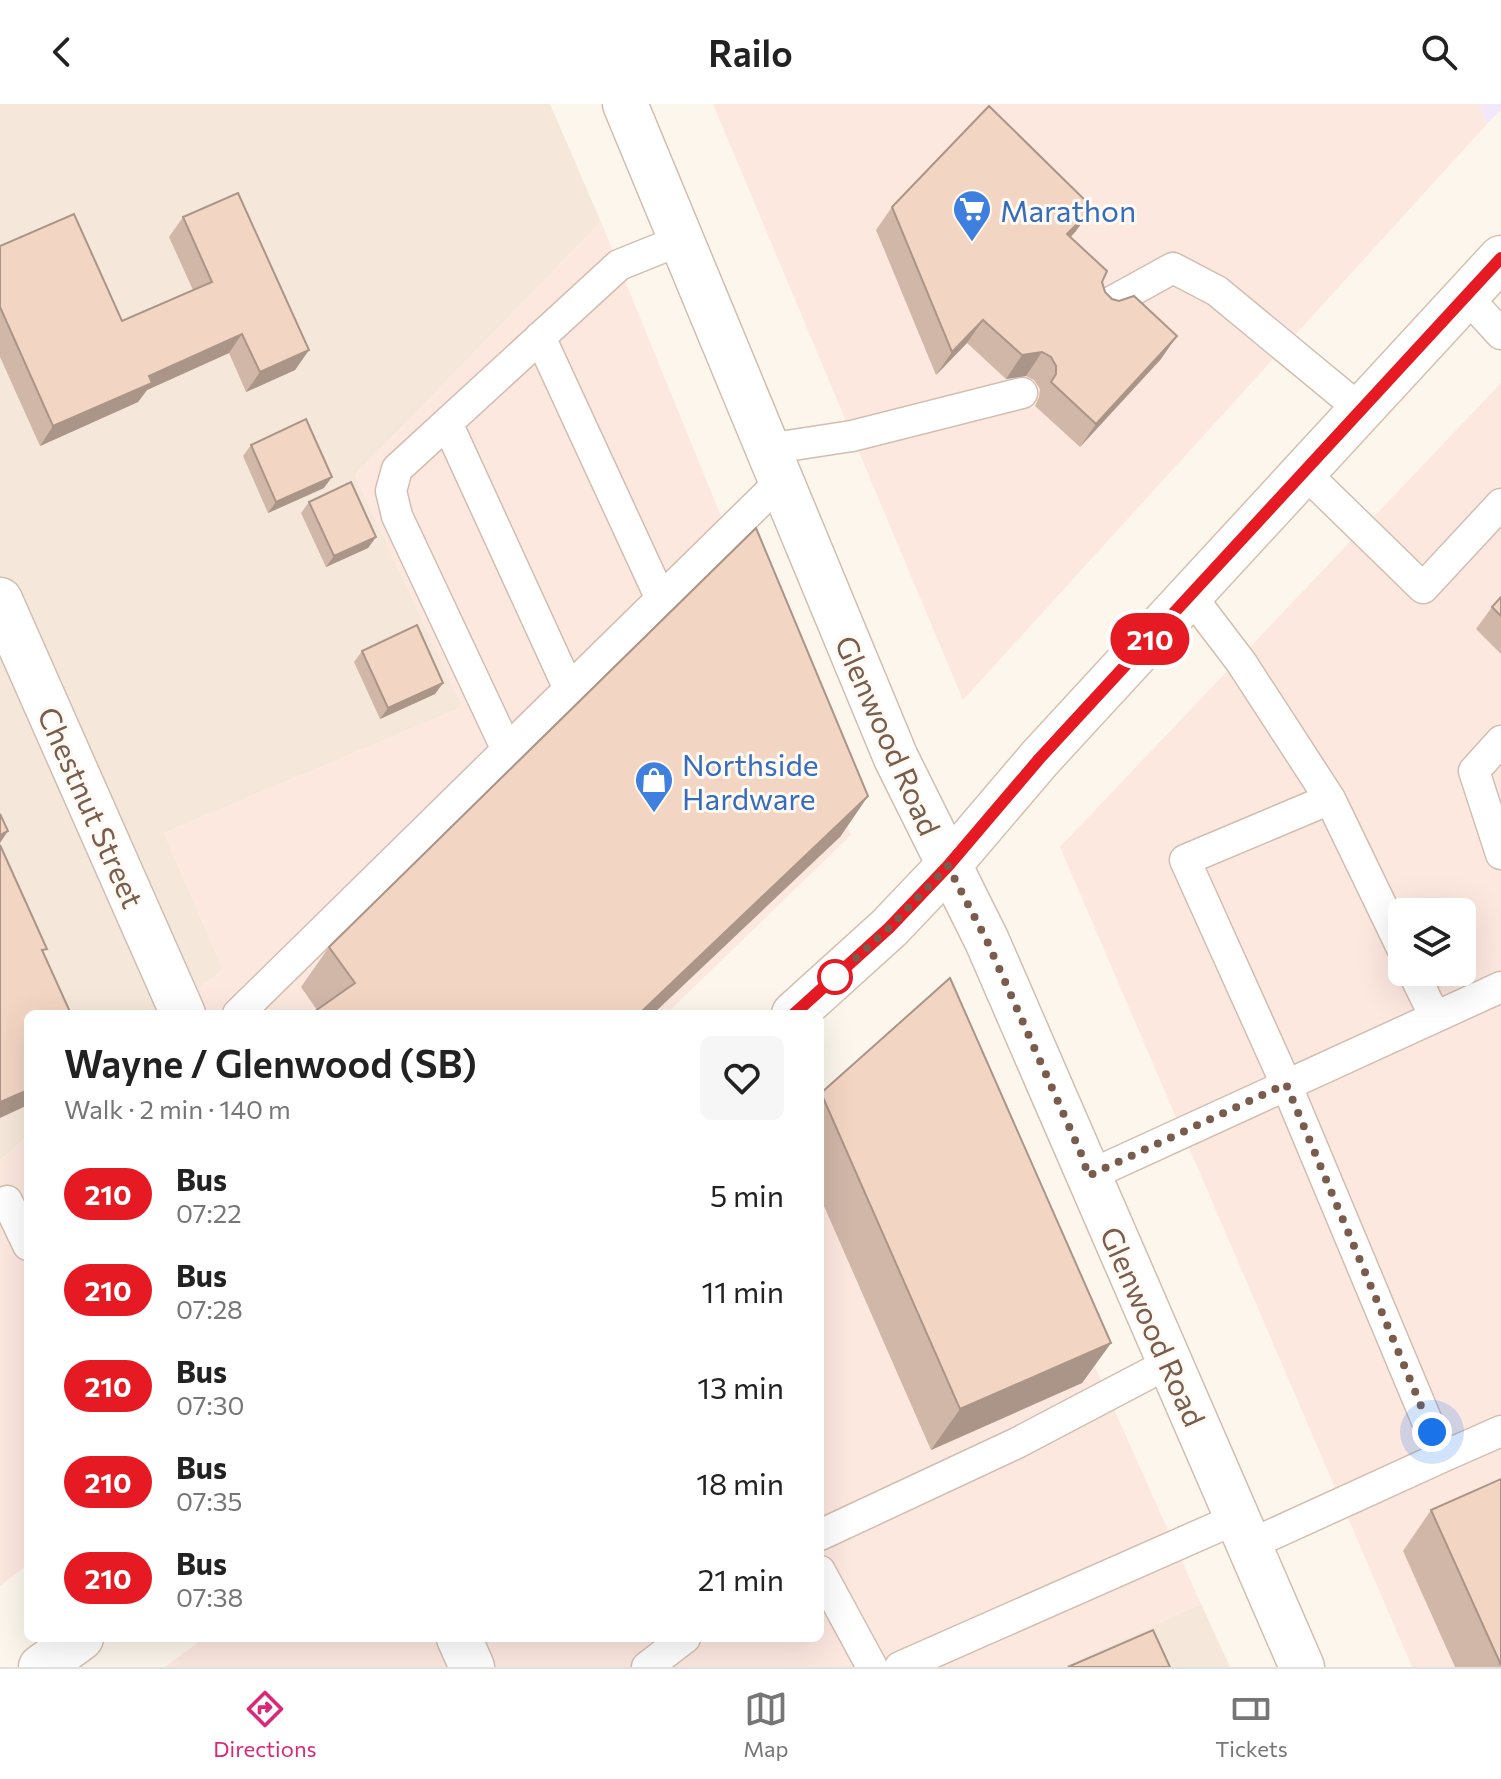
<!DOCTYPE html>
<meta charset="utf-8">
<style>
body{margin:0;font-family:Commissioner,sans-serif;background:#f6f6f6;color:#222;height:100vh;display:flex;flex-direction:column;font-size:30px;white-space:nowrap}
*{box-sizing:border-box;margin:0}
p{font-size:26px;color:#767676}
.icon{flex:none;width:44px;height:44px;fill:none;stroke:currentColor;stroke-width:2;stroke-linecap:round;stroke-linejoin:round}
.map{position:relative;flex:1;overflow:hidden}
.details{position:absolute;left:24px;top:906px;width:800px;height:632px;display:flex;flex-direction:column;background:#fff;border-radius:12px;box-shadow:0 8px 32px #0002}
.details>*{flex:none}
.badge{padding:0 16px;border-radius:26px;font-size:28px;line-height:52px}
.buttons{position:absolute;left:1388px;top:794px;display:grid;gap:16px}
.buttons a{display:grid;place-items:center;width:88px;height:88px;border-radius:12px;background:#fff;box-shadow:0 8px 32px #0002;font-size:40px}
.you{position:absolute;width:40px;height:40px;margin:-20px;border:6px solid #fff;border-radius:50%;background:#1a73e8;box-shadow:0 0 0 12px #1a73e833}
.map>.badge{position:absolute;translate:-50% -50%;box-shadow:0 0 0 4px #fff}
.round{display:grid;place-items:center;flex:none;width:84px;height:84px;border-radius:12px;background:#f6f6f6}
.overview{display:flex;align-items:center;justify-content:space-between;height:136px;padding:0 40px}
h1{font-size:38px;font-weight:600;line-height:60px}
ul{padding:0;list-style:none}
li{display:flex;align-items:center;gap:24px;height:96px;padding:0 40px}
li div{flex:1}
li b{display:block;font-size:30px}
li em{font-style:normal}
li .badge{min-width:88px;font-weight:700;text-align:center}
header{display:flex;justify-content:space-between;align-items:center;height:104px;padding:0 40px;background:#fff;font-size:36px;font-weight:600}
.tabs{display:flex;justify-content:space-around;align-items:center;height:112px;border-top:2px solid #e0e0e0;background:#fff;font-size:22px;color:#767676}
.tabs a{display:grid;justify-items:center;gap:4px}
.tabs .active{color:#db2777}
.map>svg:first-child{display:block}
.residential{fill:#f5e8da}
.commercial{fill:#fde8e0;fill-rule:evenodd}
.education{fill:#f3e8fa}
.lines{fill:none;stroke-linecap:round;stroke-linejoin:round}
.service-casing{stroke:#d1beb0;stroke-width:33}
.minor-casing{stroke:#d1beb0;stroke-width:47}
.tertiary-casing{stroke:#d1beb0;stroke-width:47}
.secondary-casing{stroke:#d6c0b0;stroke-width:47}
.service{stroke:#fff;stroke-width:30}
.minor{stroke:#fff;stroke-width:44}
.tertiary{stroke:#fff;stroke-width:44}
.secondary{stroke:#fff;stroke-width:44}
.wall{fill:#d1b7a8}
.shaded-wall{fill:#aa9588}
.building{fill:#f3d5c3;stroke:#aa9588;stroke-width:2}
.line-casing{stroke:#fff;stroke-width:18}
.line{stroke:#e51a23;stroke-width:12}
.walk{stroke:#7a5c4d;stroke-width:8;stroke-dasharray:0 14.4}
.stop-dot{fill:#fff;stroke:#e51a23;stroke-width:4}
.labels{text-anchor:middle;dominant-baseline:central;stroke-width:6;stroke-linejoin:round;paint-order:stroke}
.shop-label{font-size:30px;fill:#366cbe;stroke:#fffaf3;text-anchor:start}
.street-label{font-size:30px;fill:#7a5c4d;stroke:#fffaf3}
</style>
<header><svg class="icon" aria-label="back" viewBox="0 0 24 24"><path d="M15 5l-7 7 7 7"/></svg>Railo<svg class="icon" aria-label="search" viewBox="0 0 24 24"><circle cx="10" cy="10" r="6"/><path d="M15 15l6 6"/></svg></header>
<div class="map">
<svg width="1501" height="1563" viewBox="0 0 1501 1563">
<rect width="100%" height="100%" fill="#fdf6ec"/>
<!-- residential -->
<path class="residential" d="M 0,0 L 550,0 L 601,118 L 355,371 L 463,603 L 164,729 L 223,865 L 170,910 L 28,910 L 28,1032 L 0,1056 Z
M 1201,1500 L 1230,1563 L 1061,1563 Z"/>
<!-- commercial -->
<path class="commercial" d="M 713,0 L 1479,0 L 1487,20 L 963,596 Z
M 601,118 L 851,731 L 666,910 L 170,910 L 223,865 L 164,729 L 462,603 L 355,371 Z
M 1501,279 L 1501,1563 L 1412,1563 L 1060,743 ZM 1402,808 L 1462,808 L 1462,868 L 1402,868 Z
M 930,893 L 1201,1500 L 1061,1563 L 165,1563 L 204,1534 L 820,1534 L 820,996 Z
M 28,1032 L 28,1460 L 0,1482 L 0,1056 Z"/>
<!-- education -->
<path class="education" d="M 1479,0 L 1501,0 L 1501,6 L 1487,20 Z"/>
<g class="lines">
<defs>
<path id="service" d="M 1466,192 L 1501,230
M 1104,202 L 1173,164 L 1217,187 L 1361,306
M 540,233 L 661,495
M 447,319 L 569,585
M 767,345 L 852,332 L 1022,289
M 1304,368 L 1423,484 L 1501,400
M 1190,491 L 1241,558 L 1330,695 L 1185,756 L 1286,980 L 1442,1353 L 1249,1441
M 1501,637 L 1474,667 L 1501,750
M 507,646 L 397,412 L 391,387 L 397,365 L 619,161 L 681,136
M 1330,695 L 1402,844
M 1413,868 L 1435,913
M 238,910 L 781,377
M 1088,1072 L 1501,883
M 7,1097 L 28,1141
M 1442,1353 L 1501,1327
M 820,1431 L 1017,1339 L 1171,1258
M 820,1467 L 872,1563
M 647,1563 L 685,1534
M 900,1563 L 1238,1414"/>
<path id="minor" d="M 0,496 L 183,910
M 459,1534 L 472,1563"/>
<path id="tertiary" d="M 625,0 L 896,654 L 987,837 L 1302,1563"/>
<path id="secondary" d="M 794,910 L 889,824 L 948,762 L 1040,654 L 1501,154
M 41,1563 L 81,1534"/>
</defs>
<!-- service casing -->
<use href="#service" class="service-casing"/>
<!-- minor casing -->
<use href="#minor" class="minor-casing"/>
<!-- tertiary casing -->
<use href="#tertiary" class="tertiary-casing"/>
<!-- secondary casing -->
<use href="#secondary" class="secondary-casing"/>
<!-- service -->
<use href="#service" class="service"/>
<!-- minor -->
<use href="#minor" class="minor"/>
<!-- tertiary -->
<use href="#tertiary" class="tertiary"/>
<!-- secondary -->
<use href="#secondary" class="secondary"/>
</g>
<!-- wall -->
<path class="wall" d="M 892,103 L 1076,127 L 1071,133 L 1102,178 L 1105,188 L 1161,255 L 1080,343 L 1035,302 L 1039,293 L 1040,285 L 1034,276 L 1026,272 L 1006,275 L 967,239 L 936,271 L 876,126 Z
M 183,113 L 309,246 L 295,266 L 246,288 L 229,249 L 147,286 L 138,298 L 40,342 L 0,253 L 0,142 L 122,217 L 193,186 L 169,133 Z
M 251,341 L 324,384 L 268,409 L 243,352 Z
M 309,398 L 376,433 L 368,444 L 326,463 L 301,409 Z
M 1501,493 L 1501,550 L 1476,525 L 1492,503 Z
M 362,547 L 443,579 L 435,590 L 380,615 L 354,558 Z
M 868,692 L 840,733 L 317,906 L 301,883 L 329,843 Z
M 950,874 L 1111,1239 L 1082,1279 L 931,1346 L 820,1093 L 820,991 Z
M 1501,1375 L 1501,1563 L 1455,1563 L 1403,1447 L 1431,1406 Z"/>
<!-- shaded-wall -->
<path class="shaded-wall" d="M 1093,104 L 1076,127 L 1051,153 L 1067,130 Z
M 983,216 L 967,239 L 936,271 L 952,248 Z
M 242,230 L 229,249 L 147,286 L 138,298 L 40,342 L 53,322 L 149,272 Z
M 1177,232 L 1161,255 L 1080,343 L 1096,320 Z
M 309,246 L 295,266 L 246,288 L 260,268 Z
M 1042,248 L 1026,272 L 1006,275 L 1022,251 Z
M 332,373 L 324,384 L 268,409 L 276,398 Z
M 376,433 L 368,444 L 326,463 L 334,452 Z
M 443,579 L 435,590 L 380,615 L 388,604 Z
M 868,692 L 840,733 L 653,910 L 639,910 Z
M 8,727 L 0,739 L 0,731 Z
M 28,986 L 28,1001 L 0,1014 L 0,998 Z
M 1111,1239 L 1082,1279 L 931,1346 L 960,1305 Z"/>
<!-- building -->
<path class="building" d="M 989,2 L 1093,104 L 1067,130 L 1107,167 L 1102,178 L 1105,188 L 1112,195 L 1119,197 L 1134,192 L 1177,232 L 1096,320 L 1051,278 L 1056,270 L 1056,262 L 1051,253 L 1042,248 L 1022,251 L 983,216 L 952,248 L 892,103 Z
M 238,89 L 309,246 L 260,268 L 242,230 L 149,272 L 152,279 L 53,322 L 0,203 L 0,142 L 74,110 L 122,217 L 212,178 L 183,113 Z
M 306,315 L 332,373 L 276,398 L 251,341 Z
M 351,378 L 376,433 L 334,452 L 309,398 Z
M 756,424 L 868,692 L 639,910 L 311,910 L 355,879 L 329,843 Z
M 1501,493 L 1501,512 L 1492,503 Z
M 417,521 L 443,579 L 388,604 L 362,547 Z
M 0,710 L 8,727 L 0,731 Z
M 0,741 L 47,845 L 42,846 L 71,910 L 28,910 L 28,986 L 0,998 Z
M 950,874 L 1111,1239 L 960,1305 L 821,989 Z
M 1501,1375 L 1501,1561 L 1431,1406 Z
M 1153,1526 L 1170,1563 L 1068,1563 Z"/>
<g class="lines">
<defs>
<path id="line" d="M 794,910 L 889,824 L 948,762 L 1040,654 L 1501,154"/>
</defs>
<!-- line casing -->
<use href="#line" class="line-casing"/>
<!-- line -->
<use href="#line" class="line"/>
<!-- walk -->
<path class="walk" d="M 835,873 L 889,824 L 948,762 L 987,837 L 1083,1054 L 1088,1072 L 1286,980 L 1432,1328"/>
</g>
<!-- icons -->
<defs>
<symbol id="supermarket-pin" viewBox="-11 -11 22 30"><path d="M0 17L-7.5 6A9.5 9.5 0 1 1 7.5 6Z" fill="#3f7fe0" stroke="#fffaf3"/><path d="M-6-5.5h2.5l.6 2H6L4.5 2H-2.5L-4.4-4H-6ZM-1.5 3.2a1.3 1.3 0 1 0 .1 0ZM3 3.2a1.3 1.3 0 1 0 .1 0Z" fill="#fff"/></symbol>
<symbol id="shop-pin" viewBox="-11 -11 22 30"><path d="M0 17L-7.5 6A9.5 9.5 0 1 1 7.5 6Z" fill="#3f7fe0" stroke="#fffaf3"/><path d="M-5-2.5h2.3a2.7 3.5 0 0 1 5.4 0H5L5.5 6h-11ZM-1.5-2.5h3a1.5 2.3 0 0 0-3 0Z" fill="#fff"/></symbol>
</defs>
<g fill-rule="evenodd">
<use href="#supermarket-pin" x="950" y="83" width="44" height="60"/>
<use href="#shop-pin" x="632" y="654" width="44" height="60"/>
</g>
<!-- markers -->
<circle class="stop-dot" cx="835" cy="873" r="16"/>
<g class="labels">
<!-- shop labels -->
<g class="shop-label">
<text x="1000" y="105">Marathon</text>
<text x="682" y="659">Northside<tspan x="682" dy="34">Hardware</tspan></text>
</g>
<!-- street labels -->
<g class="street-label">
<text transform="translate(889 631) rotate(66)">Glenwood Road</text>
<text transform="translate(92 703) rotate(66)">Chestnut Street</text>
<text transform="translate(1154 1222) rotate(66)">Glenwood Road</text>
</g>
</g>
</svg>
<div class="buttons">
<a><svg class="icon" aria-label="layers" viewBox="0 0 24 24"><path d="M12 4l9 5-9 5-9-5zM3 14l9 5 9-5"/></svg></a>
</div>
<div class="you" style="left:1432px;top:1328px"></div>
<b class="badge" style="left:1150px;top:535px;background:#e51a23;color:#fff">210</b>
<section class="details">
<div class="overview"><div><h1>Wayne / Glenwood (SB)</h1><p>Walk · 2 min · 140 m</p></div><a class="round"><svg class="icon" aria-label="heart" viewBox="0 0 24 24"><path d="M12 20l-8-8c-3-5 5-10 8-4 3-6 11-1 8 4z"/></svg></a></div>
<ul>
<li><span class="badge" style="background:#e51a23;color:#fff">210</span><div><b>Bus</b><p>07:22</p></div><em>5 min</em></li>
<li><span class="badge" style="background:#e51a23;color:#fff">210</span><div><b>Bus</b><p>07:28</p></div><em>11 min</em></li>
<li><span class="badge" style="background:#e51a23;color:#fff">210</span><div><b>Bus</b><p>07:30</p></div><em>13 min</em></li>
<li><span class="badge" style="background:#e51a23;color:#fff">210</span><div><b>Bus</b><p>07:35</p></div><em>18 min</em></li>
<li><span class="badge" style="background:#e51a23;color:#fff">210</span><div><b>Bus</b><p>07:38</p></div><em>21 min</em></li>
</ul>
</section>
</div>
<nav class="tabs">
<a class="active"><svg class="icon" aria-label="directions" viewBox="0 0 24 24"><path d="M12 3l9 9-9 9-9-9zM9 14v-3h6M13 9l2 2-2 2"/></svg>Directions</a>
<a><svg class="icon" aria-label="map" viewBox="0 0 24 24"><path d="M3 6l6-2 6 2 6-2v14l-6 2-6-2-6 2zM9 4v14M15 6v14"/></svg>Map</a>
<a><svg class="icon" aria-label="tickets" viewBox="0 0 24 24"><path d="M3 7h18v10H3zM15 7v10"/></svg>Tickets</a>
</nav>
